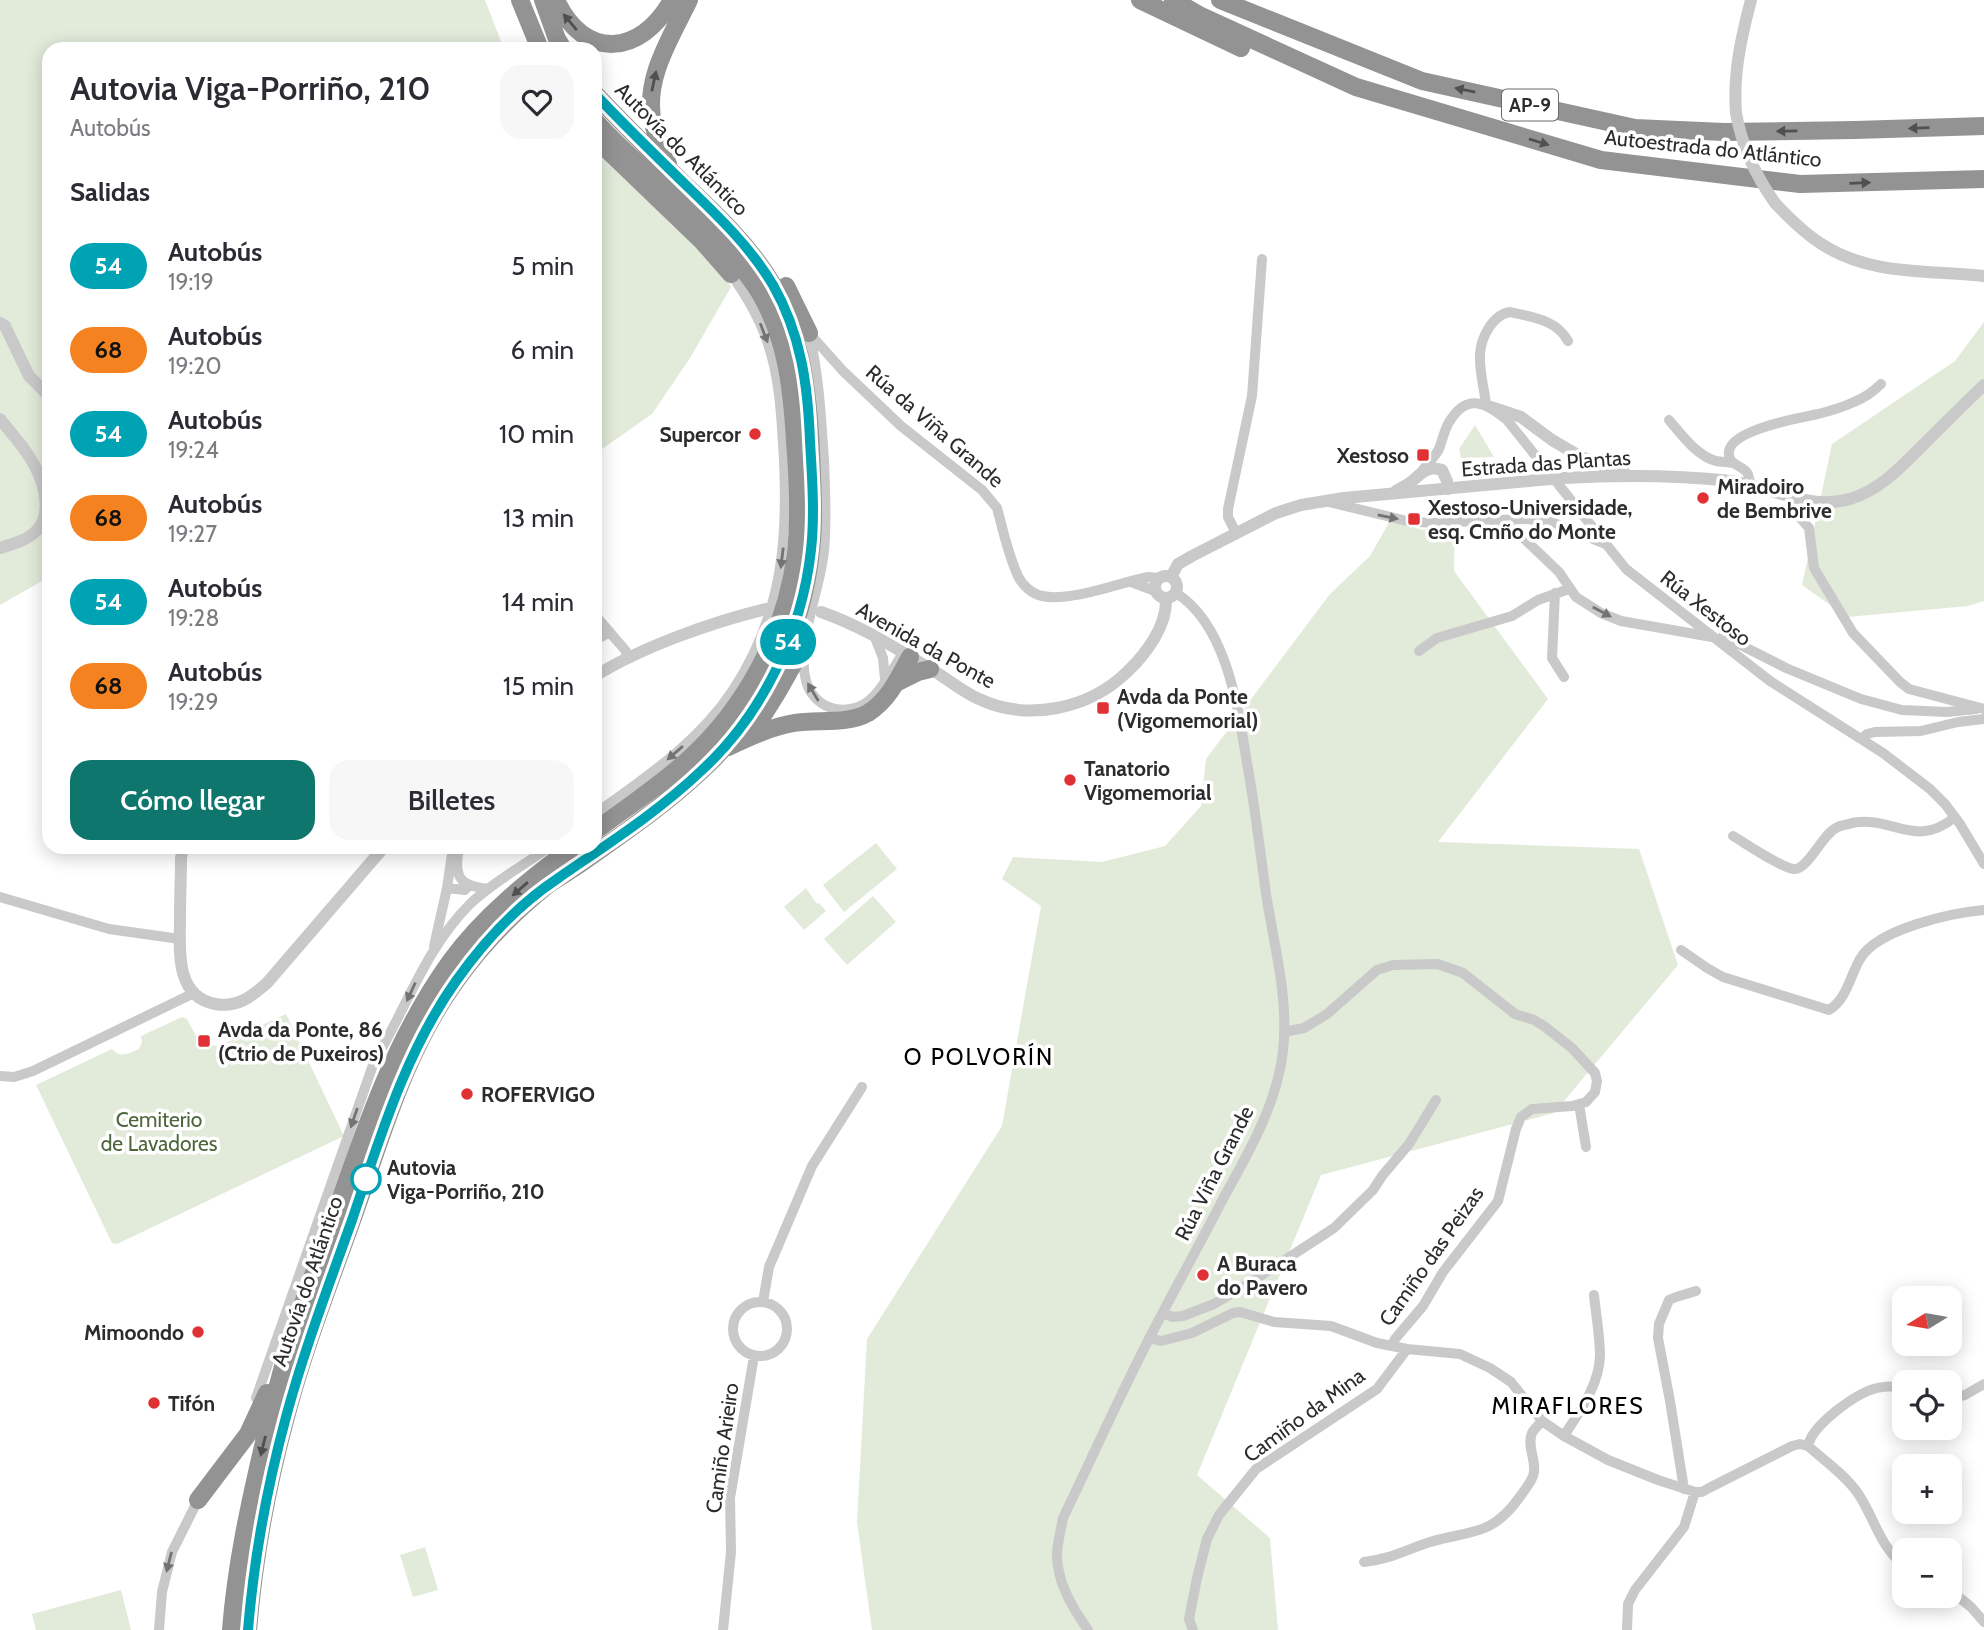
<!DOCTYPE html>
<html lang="es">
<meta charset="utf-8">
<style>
body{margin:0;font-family:Cabin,sans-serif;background:#f7f7f7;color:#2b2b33;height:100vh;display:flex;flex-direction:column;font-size:26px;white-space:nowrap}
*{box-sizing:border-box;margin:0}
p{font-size:23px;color:#7c7c81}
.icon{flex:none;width:38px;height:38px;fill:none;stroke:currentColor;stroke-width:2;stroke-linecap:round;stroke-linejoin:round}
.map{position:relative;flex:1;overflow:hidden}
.details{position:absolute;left:42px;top:42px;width:560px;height:812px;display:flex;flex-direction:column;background:#fff;border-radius:21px;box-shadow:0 4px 18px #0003}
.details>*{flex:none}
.badge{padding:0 14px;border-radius:23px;font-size:24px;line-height:46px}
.needle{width:46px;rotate:259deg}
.tools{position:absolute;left:1892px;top:1286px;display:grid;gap:14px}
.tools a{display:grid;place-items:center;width:70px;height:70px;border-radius:14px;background:#fff;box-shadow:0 4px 18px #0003;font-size:35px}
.map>.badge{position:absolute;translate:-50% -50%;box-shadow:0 0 0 4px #fff}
h2{padding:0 28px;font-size:26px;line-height:63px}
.round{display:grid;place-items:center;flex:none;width:74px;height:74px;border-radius:21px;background:#f7f7f7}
.summary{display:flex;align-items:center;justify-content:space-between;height:119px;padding:0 28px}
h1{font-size:33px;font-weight:600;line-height:52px}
.button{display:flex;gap:14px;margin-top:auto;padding:14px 28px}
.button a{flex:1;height:80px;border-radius:21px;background:#0f766e;color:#fff;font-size:28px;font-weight:600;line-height:80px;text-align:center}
.button a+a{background:#f7f7f7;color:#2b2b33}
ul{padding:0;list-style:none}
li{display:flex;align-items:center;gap:21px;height:84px;padding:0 28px}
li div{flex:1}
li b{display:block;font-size:26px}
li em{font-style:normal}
li .badge{min-width:77px;font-weight:700;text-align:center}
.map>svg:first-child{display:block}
.green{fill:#e2eada}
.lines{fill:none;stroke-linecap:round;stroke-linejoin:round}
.minor{stroke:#c9c9c9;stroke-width:10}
.tertiary{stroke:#c9c9c9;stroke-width:12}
.motorway{stroke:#939393;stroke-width:18}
.tertiary-bridge{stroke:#c9c9c9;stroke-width:12}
.oneway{fill:#505050}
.oneway2{fill:#737373}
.line-casing{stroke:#fff;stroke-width:16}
.line{stroke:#00a3b4;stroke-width:10}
.poi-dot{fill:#e03235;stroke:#fff;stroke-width:2.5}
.stop-dot{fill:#fff;stroke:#00a3b4;stroke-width:3.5}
.labels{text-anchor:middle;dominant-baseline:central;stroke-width:7;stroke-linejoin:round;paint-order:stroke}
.shield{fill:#fff;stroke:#6b6b6b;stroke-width:2}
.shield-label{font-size:19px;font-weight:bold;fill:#2c2c2c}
.street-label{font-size:21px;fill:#2c2c2c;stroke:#fff}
.poi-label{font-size:21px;font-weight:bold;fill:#2c2c2c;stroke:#fff;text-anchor:start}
.park-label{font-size:21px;fill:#4d663b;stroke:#fff}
.stop-label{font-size:21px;font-weight:bold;fill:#2c2c2c;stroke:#fff;text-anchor:start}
.neighbourhood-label{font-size:23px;letter-spacing:2px;fill:#000;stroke:#fff}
</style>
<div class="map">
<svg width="1984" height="1630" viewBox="0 0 1984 1630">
<rect width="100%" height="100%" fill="#fff"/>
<!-- green -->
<path class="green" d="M 0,0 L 485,0 L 504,49 L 49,49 L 49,577 L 0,605 Z
M 595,139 L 718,251 L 731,287 L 690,358 L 652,414 L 595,454 Z
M 1984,322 L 1984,601 L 1968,606 L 1847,617 L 1802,585 L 1832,444 L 1955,361 Z
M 1475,425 L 1494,457 L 1461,458 L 1459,449 Z
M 1455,520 L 1454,571 L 1548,699 L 1438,842 L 1639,849 L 1678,965 L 1554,1113 L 1321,1175 L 1197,1475 L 1270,1538 L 1278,1630 L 872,1630 L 857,1522 L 867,1339 L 1002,1126 L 1041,906 L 1002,879 L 1013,857 L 1102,862 L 1165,846 L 1201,806 L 1206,759 L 1330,594 L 1370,556 L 1390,521 L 1423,530 Z
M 876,843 L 897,869 L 844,912 L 823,885 Z
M 806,888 L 817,904 L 819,903 L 826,911 L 804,930 L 784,907 Z
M 873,896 L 896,922 L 847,965 L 824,939 Z
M 286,1014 L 344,1136 L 117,1244 L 112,1243 L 36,1085 L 112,1049 C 121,1059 129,1053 139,1049 L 142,1042 L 141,1036 L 182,1017 L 187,1019 L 198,1040 L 218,1047 L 252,1030 L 251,1026 L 260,1022 L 262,1025 Z
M 425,1547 L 438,1590 L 413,1597 L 400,1555 Z
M 121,1590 L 131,1630 L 36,1630 L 32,1614 Z"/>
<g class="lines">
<!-- minor -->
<path class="minor" d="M 809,333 C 819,375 821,417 824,460 C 825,490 827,521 824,551 C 820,592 796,642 806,681 C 815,712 851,719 873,697 C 885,685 894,667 903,653
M 810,334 L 843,371 L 901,426 L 982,490 L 997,508 C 1003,530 1008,555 1018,576 C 1022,585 1032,594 1042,596 C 1072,602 1118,583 1148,577 L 1158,578
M 1486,404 C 1484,388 1479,370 1480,354 C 1481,338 1492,315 1510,312 C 1531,317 1556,319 1568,341
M 1669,420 C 1681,434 1697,456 1716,461 C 1721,462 1727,462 1733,463
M 1422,471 C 1427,464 1435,457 1439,449 C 1442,441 1444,432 1448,424 C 1466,392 1485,402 1507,420 L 1626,569 L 1770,681 L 1883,753 L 1930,789 L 1945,804 L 1960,824 L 1984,864
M 1751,484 C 1750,483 1748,474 1748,474 C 1743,465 1730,466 1729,455 C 1725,430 1800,418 1818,414 C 1830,411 1843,407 1854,402 C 1864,398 1874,391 1881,384
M 1793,497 L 1792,508 L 1809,528 L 1814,568 L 1853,633 L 1900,682 L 1909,689 L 1984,709
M 1329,502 L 1407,521 L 1432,523 L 1498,520 L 1516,531 L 1559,572 L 1576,597 L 1601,613 L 1621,621 L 1712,637
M 1498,520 L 1527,519 L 1552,522 L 1605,544
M 1236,533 L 1228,517 L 1228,509 L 1252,396 L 1262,259
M 1131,582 L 1155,591
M 1555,593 L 1552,658 L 1564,677
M 595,615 L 625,650 L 630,658
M 874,635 L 883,658 L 885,679
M 595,640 L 610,632
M 1719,641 L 1723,636 L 1786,668 L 1861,699 L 1902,710 L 1947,712 L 1976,709
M 1419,651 L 1437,638 L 1512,616 L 1538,600 L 1569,589
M 1861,739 L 1867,734 L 1875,732 L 1921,731 L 1958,722 L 1984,719
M 595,814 C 645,778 699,742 733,690 C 784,612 789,534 783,444 C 781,410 779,377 768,344 C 760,318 746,296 731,274
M 1733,836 C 1745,843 1783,869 1795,869 C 1808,869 1822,835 1836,828 C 1840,825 1847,825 1852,823 C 1893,815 1915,850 1955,817
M 458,854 C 454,881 464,886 488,889
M 447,888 L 465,890 L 468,886
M 0,897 L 109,929 L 180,939
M 434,946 L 447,888 L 453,847
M 1681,950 L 1707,968 L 1723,977 L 1829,1010 C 1847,999 1850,976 1860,959 C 1877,929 1951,913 1984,910
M 1284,1032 L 1304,1028 L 1327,1014 L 1377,970 L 1393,965 L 1438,964 L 1463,973 L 1515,1014 L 1534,1020 L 1544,1026 L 1572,1048 L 1595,1073 L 1597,1081 L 1595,1092 L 1586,1102 L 1572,1106 L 1532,1109 L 1521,1117 L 1516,1129 L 1498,1201 L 1443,1272 L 1423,1306 L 1395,1339 L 1392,1346
M 0,1076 L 14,1077 L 33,1071 L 194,993
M 1579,1104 L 1586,1147
M733 1329a27 27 0 1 1 54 0a27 27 0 1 1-54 0Z
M 763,1302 L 769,1267 L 812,1166 L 862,1087
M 1163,1313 L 1173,1317 L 1183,1316 L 1214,1304 L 1248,1284 L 1334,1228 L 1373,1190 L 1382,1176 L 1409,1144 L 1436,1100
M 1149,1338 L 1161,1341 L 1192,1333 L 1233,1313 L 1240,1312 L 1274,1322 L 1331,1326 L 1377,1343 L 1407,1349 L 1460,1354 L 1490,1368 L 1511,1382 L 1542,1421 L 1564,1436 L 1608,1460 L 1658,1480 L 1695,1492 L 1702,1492 L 1709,1488 L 1792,1446 L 1800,1444 L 1808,1446
M 256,1398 L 374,1062 C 406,1009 425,949 470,904 C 493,882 523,866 549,847
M 1950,1398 L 1965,1395 L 1984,1384
M 1564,1436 C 1579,1412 1599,1386 1600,1356 C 1600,1336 1596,1315 1594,1295
M 1808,1446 C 1825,1461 1844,1474 1857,1492 C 1875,1518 1878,1544 1904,1566
M 1808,1446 C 1812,1425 1856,1393 1877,1388 C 1886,1386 1895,1386 1904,1388
M 1684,1489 L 1670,1401 L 1658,1338 L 1659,1324 L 1669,1300 L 1676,1297 L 1696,1291
M 1364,1562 C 1391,1559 1405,1550 1430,1542 C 1470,1530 1491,1537 1519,1498 C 1524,1491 1530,1484 1533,1476 C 1538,1462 1526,1447 1532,1433 C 1534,1429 1539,1425 1542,1421
M 1950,1590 L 1971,1607 L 1984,1622
M 159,1630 L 162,1592 L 172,1552 L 200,1496
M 723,1630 L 731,1552 L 730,1498 L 754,1356
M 1088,1630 C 1072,1607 1056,1581 1057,1552 C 1058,1541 1061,1529 1063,1518 C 1092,1458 1119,1397 1150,1337 C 1174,1290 1200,1244 1224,1197 C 1249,1152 1277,1104 1283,1051 C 1289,999 1274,945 1266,894 C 1260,850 1255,807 1247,763 C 1238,708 1227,625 1176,593
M 1193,1630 L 1189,1619 L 1197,1578 L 1207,1539 L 1219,1515 L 1256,1469 L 1377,1389 L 1407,1349
M 1627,1630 L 1628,1604 L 1635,1590 L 1684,1527 L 1695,1492"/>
<!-- tertiary -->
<path class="tertiary" d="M 1736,113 C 1733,74 1741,38 1751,0
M 1775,203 C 1789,218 1803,232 1820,243 C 1869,276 1928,270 1984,276
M 0,323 L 5,326 L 29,376 L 49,396
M 1491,407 L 1521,417 L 1552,440 L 1581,457 L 1625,473
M 0,419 C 10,432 22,444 30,458 C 42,476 54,510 38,529 C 29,540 13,544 0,548
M 1564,478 C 1619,475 1675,475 1730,481 C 1770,486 1809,511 1850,499 C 1880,490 1901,467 1923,445 C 1943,425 1963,405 1984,385
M 1396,491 C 1401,488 1407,485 1411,482 C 1422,473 1427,465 1442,470 L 1447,481 L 1448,489
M1155 587a11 11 0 1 1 22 0a11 11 0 1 1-22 0Z
M 1171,577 L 1178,564 L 1192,556 L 1276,513 L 1301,505 L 1344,498 L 1539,480
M 821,612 C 862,626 897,649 934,671 C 949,680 963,692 979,699 C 1028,722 1089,709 1127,672 C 1146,654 1167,626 1166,599
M 595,676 C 642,647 712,622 766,609
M 183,847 L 181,858 C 181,878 180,898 180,917 C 180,948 174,996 215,1004 C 237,1008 251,997 267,983 L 384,847"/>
<!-- motorway -->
<path class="motorway" d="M 520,0 L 540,49
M 543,0 L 557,39 L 563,49
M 556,0 C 584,61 641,56 672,0
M 1140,0 L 1241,48
M 1173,0 L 1201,16 L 1356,87 L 1601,160 L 1800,184 L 1984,179
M 1220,0 L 1422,81 L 1635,128 L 1724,132 L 1855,130 L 1984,126
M 595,121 C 646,177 711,221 754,284 C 786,331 792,387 795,441 C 798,478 800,516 796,553 C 786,632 747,706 688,760 C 659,786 626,808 595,831
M 595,138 L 702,241 L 731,274
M 668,164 C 663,150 656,137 653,123 C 643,79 671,38 689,0
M 786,286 L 809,333
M 898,682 L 918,672 L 930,669
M 747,738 C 769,709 786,678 803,646
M 728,747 C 749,737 771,727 794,723 C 817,719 847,725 868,713 C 889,700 899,677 910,657
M 198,1500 L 248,1434 L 267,1393
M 231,1630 C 236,1565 250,1501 265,1438 C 272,1410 278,1383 286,1356 C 299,1310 317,1266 333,1221 C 364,1131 394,1040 450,962 C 483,916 529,880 573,847
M 248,1630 C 254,1558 267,1487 286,1417 C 304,1348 331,1280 355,1212 C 383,1132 406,1050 456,981 C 482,944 514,912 549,884 C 559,877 570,871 580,864 C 621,835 664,806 701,771 C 763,715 803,632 811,550 C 815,517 812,483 811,450 C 808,392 802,337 773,285 C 750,246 717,215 684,184 C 654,154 624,125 595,94"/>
<!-- tertiary-bridge -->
<path class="tertiary-bridge" d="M 1736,113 C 1742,147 1755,175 1775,203
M 1539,480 L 1564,478"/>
</g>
<!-- one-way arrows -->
<defs><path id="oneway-solid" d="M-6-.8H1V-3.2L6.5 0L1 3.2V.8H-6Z" transform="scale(1.75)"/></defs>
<g class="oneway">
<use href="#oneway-solid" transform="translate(570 22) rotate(-130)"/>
<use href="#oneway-solid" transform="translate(654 81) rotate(-78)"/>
<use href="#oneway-solid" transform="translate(1465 90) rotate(-168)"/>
<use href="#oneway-solid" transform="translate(1919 128) rotate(178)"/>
<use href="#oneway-solid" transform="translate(1787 131) rotate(179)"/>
<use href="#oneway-solid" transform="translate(1539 142) rotate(17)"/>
<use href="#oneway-solid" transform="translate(1860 183) rotate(-2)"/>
<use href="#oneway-solid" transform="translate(520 889) rotate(139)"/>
<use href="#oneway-solid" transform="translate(263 1446) rotate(104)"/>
</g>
<g class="oneway2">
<use href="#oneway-solid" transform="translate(764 333) rotate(69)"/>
<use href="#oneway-solid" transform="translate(1388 517) rotate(12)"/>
<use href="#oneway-solid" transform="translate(782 558) rotate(97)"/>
<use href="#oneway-solid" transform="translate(1602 612) rotate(28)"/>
<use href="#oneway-solid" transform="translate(813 692) rotate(-121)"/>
<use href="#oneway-solid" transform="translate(675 753) rotate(139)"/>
<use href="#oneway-solid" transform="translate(411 992) rotate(115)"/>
<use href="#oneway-solid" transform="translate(354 1118) rotate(109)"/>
<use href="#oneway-solid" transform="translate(169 1562) rotate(104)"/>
</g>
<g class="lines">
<defs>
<path id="line" d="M 248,1630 C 254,1558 267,1487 286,1417 C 304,1350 329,1285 352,1220 C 380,1138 405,1053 456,981 C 483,943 518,905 557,879 C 606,845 658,812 701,771 C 763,714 802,632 811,550 C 815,514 812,477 810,441 C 808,386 801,334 773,285 C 751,248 721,219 691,190 C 658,158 626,127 595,94"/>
</defs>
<!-- line casing -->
<use href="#line" class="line-casing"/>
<!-- line -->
<use href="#line" class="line"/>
</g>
<!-- markers -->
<g class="poi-dot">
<circle cx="755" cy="434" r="7"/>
<rect x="1416" y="448" width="14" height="14" rx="3.5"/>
<circle cx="1703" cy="498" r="7"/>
<rect x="1407" y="512" width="14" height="14" rx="3.5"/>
<rect x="1096" y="701" width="14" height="14" rx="3.5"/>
<circle cx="1070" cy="780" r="7"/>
<rect x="197" y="1034" width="14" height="14" rx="3.5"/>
<circle cx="467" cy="1094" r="7"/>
<circle cx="1203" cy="1275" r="7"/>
<circle cx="198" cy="1332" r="7"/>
<circle cx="154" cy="1403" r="7"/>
</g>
<circle class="stop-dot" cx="366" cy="1179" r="14"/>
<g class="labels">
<!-- shield labels -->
<rect class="shield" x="1502" y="89.5" width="56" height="31" rx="5"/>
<g class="shield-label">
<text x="1530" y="105">AP-9</text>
</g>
<!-- street labels -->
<g class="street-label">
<text transform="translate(1713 148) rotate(6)">Autoestrada do Atlántico</text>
<text transform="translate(682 149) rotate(45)">Autovía do Atlántico</text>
<text transform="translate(935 426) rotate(41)">Rúa da Viña Grande</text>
<text transform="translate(1546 463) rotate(-4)">Estrada das Plantas</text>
<text transform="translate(1706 608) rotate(38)">Rúa Xestoso</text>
<text transform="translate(926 645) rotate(29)">Avenida da Ponte</text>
<text transform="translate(1214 1173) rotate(-63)">Rúa Viña Grande</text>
<text transform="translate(1431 1256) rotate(-55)">Camiño das Peizas</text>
<text transform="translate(307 1281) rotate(-71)">Autovía do Atlántico</text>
<text transform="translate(1304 1415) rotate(-36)">Camiño da Mina</text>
<text transform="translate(722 1448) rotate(-82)">Camiño Arieiro</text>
</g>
<!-- poi labels -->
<g class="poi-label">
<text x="741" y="434" text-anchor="end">Supercor</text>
<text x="1409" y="455" text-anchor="end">Xestoso</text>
<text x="1717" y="486">Miradoiro<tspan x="1717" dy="24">de Bembrive</tspan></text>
<text x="1428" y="507">Xestoso-Universidade,<tspan x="1428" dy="24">esq. Cmño do Monte</tspan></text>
<text x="1117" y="696">Avda da Ponte<tspan x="1117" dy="24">(Vigomemorial)</tspan></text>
<text x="1084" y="768">Tanatorio<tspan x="1084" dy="24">Vigomemorial</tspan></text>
<text x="218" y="1029">Avda da Ponte, 86<tspan x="218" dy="24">(Ctrio de Puxeiros)</tspan></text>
<text x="481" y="1094">ROFERVIGO</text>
<text x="1217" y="1263">A Buraca<tspan x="1217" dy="24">do Pavero</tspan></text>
<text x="184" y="1332" text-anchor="end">Mimoondo</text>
<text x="168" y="1403">Tifón</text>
</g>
<!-- park labels -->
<g class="park-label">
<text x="159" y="1119">Cemiterio<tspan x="159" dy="24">de Lavadores</tspan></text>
</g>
<!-- stop labels -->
<g class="stop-label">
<text x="387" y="1167">Autovia<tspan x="387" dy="24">Viga-Porriño, 210</tspan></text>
</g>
<!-- neighbourhood labels -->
<g class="neighbourhood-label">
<text x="979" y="1057">O POLVORÍN</text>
<text x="1568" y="1406">MIRAFLORES</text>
</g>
</g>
</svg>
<div class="tools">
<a><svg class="needle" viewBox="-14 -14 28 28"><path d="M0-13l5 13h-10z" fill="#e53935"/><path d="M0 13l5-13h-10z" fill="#7c7c81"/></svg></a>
<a><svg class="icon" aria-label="locate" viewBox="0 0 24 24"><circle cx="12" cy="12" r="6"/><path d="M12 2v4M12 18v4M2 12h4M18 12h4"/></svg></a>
<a>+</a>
<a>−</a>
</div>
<b class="badge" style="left:788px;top:642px;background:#00a3b4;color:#fff">54</b>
<section class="details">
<div class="summary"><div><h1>Autovia Viga-Porriño, 210</h1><p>Autobús</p></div><a class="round"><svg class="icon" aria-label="heart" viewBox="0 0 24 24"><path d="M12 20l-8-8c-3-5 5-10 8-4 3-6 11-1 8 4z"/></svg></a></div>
<h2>Salidas</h2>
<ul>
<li><span class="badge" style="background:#00a3b4;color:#fff">54</span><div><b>Autobús</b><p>19:19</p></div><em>5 min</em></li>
<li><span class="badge" style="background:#f58220;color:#111">68</span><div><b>Autobús</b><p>19:20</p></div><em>6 min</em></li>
<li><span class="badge" style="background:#00a3b4;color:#fff">54</span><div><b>Autobús</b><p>19:24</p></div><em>10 min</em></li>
<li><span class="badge" style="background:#f58220;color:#111">68</span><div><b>Autobús</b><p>19:27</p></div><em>13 min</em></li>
<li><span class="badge" style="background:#00a3b4;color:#fff">54</span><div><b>Autobús</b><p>19:28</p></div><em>14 min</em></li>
<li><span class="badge" style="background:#f58220;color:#111">68</span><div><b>Autobús</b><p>19:29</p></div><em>15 min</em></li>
</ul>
<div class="button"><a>Cómo llegar</a><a>Billetes</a></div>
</section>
</div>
